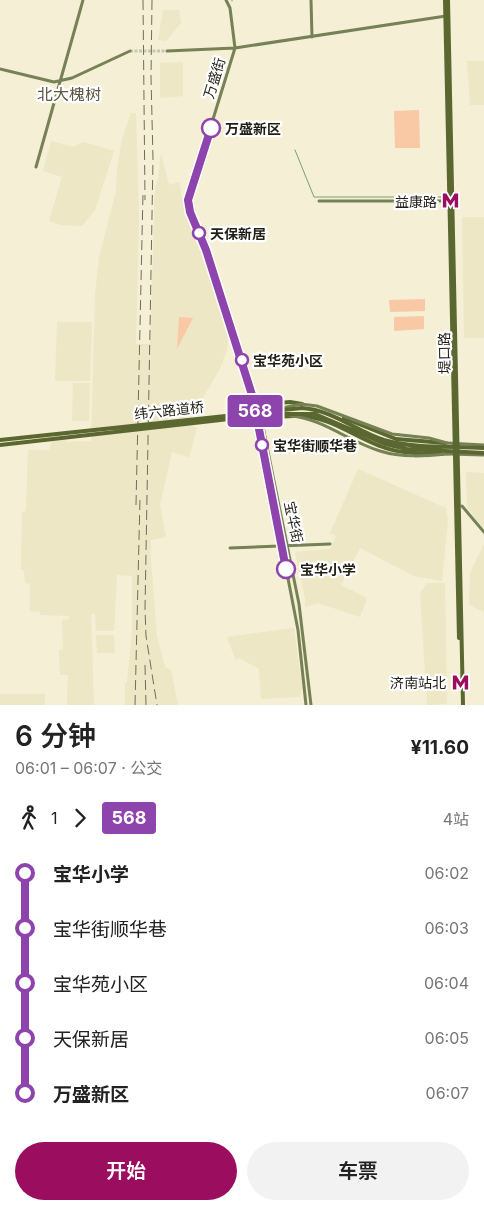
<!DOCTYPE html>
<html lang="zh">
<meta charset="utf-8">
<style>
body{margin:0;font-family:Inter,"Noto Sans SC",sans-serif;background:#f2f2f2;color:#222;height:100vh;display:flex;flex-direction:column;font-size:19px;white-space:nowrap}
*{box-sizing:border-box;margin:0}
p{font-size:16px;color:#767676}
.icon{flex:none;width:28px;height:28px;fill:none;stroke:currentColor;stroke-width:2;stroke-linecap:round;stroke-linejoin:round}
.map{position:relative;height:705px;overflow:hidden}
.sheet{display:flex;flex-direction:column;background:#fff;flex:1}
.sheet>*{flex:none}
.badge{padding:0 10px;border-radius:4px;font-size:18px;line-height:32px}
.map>.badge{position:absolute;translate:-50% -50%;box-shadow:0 0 0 2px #fff}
.legs{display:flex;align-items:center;gap:8px;height:55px;padding:0 15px;font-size:16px}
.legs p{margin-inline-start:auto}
.headline{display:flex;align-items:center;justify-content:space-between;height:85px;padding:0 15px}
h1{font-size:28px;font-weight:600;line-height:38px}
.button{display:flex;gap:10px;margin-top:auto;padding:10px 15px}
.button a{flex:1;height:58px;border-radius:30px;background:#9b0e5f;color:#fff;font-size:20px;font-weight:600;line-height:58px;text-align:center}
.button a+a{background:#f2f2f2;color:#222}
ul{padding:0 15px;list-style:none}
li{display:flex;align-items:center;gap:18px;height:55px;font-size:19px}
li i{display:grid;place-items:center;width:8px;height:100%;margin:0 6px;background:currentColor}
li i::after{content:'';width:12px;height:12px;margin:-6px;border:4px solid;border-radius:50%;background:#fff}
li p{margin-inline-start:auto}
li:first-child i{background:linear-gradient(#0000 50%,currentColor 0)}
li:last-child i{background:linear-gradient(currentColor 50%,#0000 0)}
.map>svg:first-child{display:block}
.built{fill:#ede7c5}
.green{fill:#f9c8a5}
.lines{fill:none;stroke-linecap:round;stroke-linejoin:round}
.stream{stroke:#74a46c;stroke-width:1}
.secondary-tunnel{stroke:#cac5af;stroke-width:3;stroke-dasharray:3 1.5;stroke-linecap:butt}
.secondary{stroke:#768155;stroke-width:3}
.primary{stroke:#5b6730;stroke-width:4}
.rail{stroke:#706d5e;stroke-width:1;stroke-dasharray:10 5;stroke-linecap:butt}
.secondary-bridge{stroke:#768155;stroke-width:3}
.primary-bridge{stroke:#5b6730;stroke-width:4}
.line-1-casing{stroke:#fff;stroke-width:11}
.line-1{stroke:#8e44ad;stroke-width:8}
.stop-1-dot{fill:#fff;stroke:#8e44ad;stroke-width:2.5}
.labels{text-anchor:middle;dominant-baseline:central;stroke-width:4.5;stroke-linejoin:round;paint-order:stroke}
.street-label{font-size:14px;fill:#201e15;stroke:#fff}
.stop-label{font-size:14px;font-weight:bold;fill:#201e15;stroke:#fff;text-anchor:start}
.poi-label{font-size:14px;fill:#201e15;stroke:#fff;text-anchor:end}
.quarter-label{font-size:16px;fill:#5b5740;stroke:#fff}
</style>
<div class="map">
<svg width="484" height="705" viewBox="0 0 484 705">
<rect width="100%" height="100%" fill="#f4efd5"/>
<!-- built -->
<path class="built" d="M 163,10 L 179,10 L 181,23 L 166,41 L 158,40 Z
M 467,61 L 484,61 L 484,105 L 470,105 Z
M 183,62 L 183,96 L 160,98 L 160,63 Z
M 131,113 L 136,113 L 139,218 L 136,344 L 150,344 L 155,188 L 158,179 L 161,153 L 169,185 L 179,182 L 183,202 L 186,200 L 215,281 L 229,332 L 227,350 L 220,369 L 188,423 L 197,428 L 189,457 L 172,452 L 160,505 L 166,537 L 151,540 L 151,561 L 157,636 L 165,667 L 171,670 L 178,705 L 125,705 L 125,682 L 127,682 L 132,634 L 132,576 L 117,575 L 114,631 L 96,631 L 95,614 L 91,614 L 94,705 L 67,705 L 68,675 L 60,675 L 59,650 L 63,649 L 62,620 L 69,619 L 69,616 L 40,615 L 40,612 L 30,611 L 30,584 L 25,583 L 24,570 L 21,570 L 22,512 L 26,511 L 28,450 L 49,450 L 54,435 L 66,438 L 65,442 L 91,441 L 95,295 L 99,257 L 116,191 L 117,170 L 122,139 Z
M 51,141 L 73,147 L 84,142 L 114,151 L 95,210 L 82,226 L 60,225 L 49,221 L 62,177 L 43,171 Z
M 462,217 L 484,217 L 484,338 L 464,338 Z
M 57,322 L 92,322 L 90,381 L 55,381 Z
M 73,383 L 90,383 L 89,421 L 72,421 Z
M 358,469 L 446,508 L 448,520 L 442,581 L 414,576 L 360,548 L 341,585 L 367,598 L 360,617 L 318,603 L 305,607 L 305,598 L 295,552 L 330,549 L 336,536 L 330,533 Z
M 466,472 L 484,473 L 484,529 L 467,507 Z
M 484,544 L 484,612 L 469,605 L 470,573 Z
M 427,583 L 445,583 L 447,704 L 427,705 L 420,594 Z
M 294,628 L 302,688 L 300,697 L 261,699 L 259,669 L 239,658 L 236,661 L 227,637 Z
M 96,635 L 114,635 L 115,653 L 97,653 Z
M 0,694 L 45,694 L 45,705 L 0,705 Z"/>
<!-- green -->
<path class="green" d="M 419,110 L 420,148 L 395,148 L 394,111 Z
M 425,299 L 425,311 L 390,312 L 389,300 Z
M 424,316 L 424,329 L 394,331 L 394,317 Z
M 179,317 L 193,318 L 177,349 Z"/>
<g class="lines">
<!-- stream -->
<path class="stream" d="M 232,0 L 232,1
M 295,150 L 314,197 L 447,197"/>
<!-- secondary-tunnel -->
<path class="secondary-tunnel" d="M 130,51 L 167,51"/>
<!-- secondary -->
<path class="secondary" d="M 226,0 L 230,8 L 235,48 L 188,200 L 190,213 L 206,250 L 253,398 L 298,630 L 306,705
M 311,0 L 312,37
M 167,51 L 235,48 L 446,16
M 0,69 L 54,82 L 72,78 L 130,51
M 36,167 L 83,0
M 319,201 L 449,201
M 261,417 L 299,604 L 311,705
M 447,443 L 484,445
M 448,454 L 484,455
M 462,506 L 484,532
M 230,548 L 330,544"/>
<!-- primary -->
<path class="primary" d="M 445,0 L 459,638
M 448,0 L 463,705
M 255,405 L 290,402 L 302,404
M 300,416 C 328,416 355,437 380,446 C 399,454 421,453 441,454
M 256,418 L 293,416
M 344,418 L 396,439 L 445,443"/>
<!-- rail -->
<path class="rail" d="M 143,0 L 145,200
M 152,0 L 151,77 L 153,159 L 145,609 L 146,636 L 157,705
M 136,505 L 143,193
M 145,665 L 146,705
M 135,705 L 140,498"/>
<!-- secondary-bridge -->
<path class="secondary-bridge" d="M 273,410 L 301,404 L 317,406 L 392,434 L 429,438 L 447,443
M 291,416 C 324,419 349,442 380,451 C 402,458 426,456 448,454"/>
<!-- primary-bridge -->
<path class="primary-bridge" d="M 0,440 L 302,408 C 333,410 356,431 384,440 C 416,449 451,446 484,448
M 0,445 L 273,414 L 315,414 L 385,444 L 407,449 L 484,453"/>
</g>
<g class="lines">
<defs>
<path id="line-1" d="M 211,128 L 188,200 L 190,212 L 206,250 L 253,398 L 286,569"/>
</defs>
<!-- line-1 casing -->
<use href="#line-1" class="line-1-casing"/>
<!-- line-1 -->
<use href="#line-1" class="line-1"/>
</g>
<!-- icons -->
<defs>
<symbol id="metro-bare" viewBox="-9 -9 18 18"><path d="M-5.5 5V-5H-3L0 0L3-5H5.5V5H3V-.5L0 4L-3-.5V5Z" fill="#9b0e5f" stroke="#fff" stroke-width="2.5" paint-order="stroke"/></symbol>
</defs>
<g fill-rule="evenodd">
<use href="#metro-bare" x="438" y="188" width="25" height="25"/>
<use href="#metro-bare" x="448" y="670" width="25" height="25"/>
</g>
<!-- markers -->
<g class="stop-1-dot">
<circle cx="211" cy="128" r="9"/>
<circle cx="199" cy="233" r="6"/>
<circle cx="242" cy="360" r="6"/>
<circle cx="262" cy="445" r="6"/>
<circle cx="286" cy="569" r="9"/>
</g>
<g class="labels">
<!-- street labels -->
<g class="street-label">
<text transform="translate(214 78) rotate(-73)">万盛街</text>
<text transform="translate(444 353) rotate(-91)">堤口路</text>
<text transform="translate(169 410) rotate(-6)">纬六路道桥</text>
<text transform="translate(294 522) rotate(78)">宝华街</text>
</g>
<!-- stop labels -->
<g class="stop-label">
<text x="225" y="128">万盛新区</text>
<text x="210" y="233">天保新居</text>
<text x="253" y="360">宝华苑小区</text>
<text x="273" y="445">宝华街顺华巷</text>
<text x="300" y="569">宝华小学</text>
</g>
<!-- poi labels -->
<g class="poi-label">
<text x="437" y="201">益康路</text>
<text x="446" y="682">济南站北</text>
</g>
<!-- quarter labels -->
<g class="quarter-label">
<text x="69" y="94">北大槐树</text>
</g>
</g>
</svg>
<b class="badge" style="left:255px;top:411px;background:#8e44ad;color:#fff">568</b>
</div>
<section class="sheet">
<div class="headline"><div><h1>6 分钟</h1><p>06:01 – 06:07 · 公交</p></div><b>¥11.60</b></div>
<div class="legs"><svg class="icon" aria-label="walk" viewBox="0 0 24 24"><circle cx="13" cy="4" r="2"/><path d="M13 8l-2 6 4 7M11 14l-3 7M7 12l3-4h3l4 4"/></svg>1<svg class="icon" aria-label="forward" viewBox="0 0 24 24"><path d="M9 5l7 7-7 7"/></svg><b class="badge" style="background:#8e44ad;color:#fff">568</b><p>4站</p></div>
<ul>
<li><i style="color:#8e44ad"></i><b>宝华小学</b><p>06:02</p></li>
<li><i style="color:#8e44ad"></i><span>宝华街顺华巷</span><p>06:03</p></li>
<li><i style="color:#8e44ad"></i><span>宝华苑小区</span><p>06:04</p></li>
<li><i style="color:#8e44ad"></i><span>天保新居</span><p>06:05</p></li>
<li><i style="color:#8e44ad"></i><b>万盛新区</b><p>06:07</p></li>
</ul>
<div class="button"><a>开始</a><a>车票</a></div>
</section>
